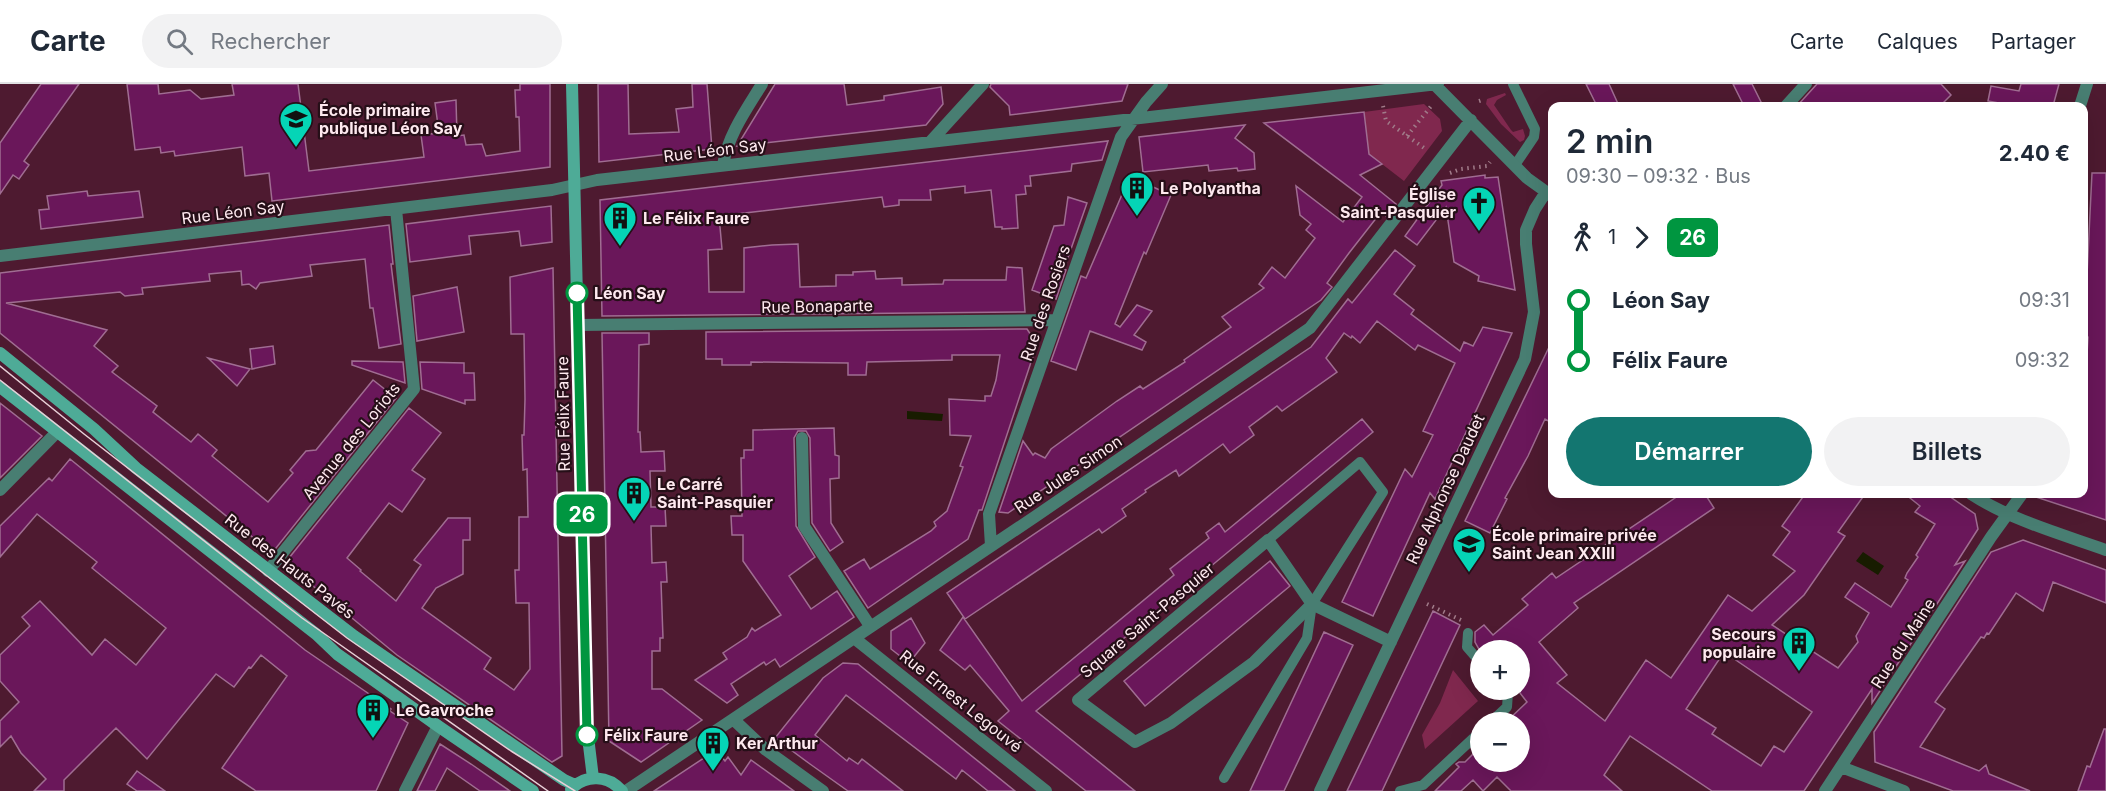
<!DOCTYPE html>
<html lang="fr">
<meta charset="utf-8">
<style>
body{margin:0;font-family:Inter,sans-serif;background:#f2f2f3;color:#1f2937;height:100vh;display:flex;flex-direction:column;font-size:22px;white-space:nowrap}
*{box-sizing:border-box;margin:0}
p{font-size:20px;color:#747a83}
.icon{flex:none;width:33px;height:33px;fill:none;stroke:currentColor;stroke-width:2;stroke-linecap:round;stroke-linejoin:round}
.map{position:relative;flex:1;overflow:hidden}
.panel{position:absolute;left:1548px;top:18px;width:540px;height:396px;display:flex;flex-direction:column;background:#fff;border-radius:12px;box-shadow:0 6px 24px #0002}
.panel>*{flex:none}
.badge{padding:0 12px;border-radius:9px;font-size:21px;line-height:39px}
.buttons{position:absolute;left:1470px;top:556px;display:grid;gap:12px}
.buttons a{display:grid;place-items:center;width:60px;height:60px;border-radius:50%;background:#fff;box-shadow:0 6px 24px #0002;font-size:30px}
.map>.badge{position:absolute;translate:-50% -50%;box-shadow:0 0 0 3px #fff}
.legs{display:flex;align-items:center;gap:9px;height:66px;padding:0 18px;font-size:20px}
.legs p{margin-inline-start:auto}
.headline{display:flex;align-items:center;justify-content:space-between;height:102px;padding:0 18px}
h1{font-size:33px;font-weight:600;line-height:45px}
.primary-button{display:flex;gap:12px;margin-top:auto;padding:12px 18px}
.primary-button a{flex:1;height:69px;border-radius:36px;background:#137670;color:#fff;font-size:24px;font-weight:600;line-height:69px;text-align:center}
.primary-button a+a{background:#f2f2f3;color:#1f2937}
ul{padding:0 18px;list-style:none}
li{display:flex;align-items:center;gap:21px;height:60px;font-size:22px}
li i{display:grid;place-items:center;width:9px;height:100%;margin:0 8px;background:currentColor}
li i::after{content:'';width:15px;height:15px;margin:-8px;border:4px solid;border-radius:50%;background:#fff}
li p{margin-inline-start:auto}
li:first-child i{background:linear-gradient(#0000 50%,currentColor 0)}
li:last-child i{background:linear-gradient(currentColor 50%,#0000 0)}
header{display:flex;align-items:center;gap:36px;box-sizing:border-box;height:84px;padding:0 30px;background:#fff;border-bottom:2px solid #e0e1e3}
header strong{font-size:28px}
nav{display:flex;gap:33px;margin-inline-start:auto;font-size:21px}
.search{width:420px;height:54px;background:#f2f2f3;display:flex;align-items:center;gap:15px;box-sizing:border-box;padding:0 21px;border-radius:33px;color:#747a83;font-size:22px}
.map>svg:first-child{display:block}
.green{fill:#80284e}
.water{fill:#181c00}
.building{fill:#6a175a;stroke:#a06d92;stroke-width:1.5;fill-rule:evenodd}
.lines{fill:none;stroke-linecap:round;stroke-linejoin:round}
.path{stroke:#a07b89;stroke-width:4;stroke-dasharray:1.5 4.5;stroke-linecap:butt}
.lane{stroke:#487e72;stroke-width:10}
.street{stroke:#487e72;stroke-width:12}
.secondary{stroke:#4eab97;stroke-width:12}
.tram{stroke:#e8cfd7;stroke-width:1.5}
.line-1-casing{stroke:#fff;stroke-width:14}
.line-1{stroke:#009640;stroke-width:9}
.stop-1-dot{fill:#fff;stroke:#009640;stroke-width:3}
.labels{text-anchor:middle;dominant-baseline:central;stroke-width:4.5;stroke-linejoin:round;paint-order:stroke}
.poi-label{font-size:16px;font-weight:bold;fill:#fee9ef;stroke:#260f18;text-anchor:start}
.street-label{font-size:16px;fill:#fee9ef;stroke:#260f18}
.stop-label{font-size:16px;font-weight:bold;fill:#fee9ef;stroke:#260f18;text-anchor:start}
</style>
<header>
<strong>Carte</strong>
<div class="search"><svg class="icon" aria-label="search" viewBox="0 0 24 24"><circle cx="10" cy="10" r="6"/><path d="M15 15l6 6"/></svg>Rechercher</div>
<nav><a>Carte</a><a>Calques</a><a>Partager</a></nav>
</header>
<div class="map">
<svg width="2106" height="707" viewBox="0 0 2106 707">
<rect width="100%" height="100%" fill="#4e1a30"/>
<!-- green -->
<path class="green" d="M 1505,9 L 1506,11 L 1497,16 L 1494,21 L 1511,46 L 1513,48 L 1523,45 L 1525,52 L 1524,56 L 1520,58 L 1501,40 L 1486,20 L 1487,15 Z
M 1424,20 L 1440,35 L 1442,47 L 1404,97 L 1369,70 L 1364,28 Z
M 1453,586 L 1478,617 L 1425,665 L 1422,651 L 1440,619 Z"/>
<!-- water -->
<path class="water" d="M 907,327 L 943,330 L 942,337 L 907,335 Z
M 1863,468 L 1884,482 L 1878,491 L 1856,477 Z"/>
<!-- building -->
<path class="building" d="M 41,0 L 79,0 L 24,77 L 29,81 L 19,95 L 13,91 L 0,110 L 0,59 Z
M 127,0 L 158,0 L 159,10 L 190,6 L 201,15 L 234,11 L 232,0 L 298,0 L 309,87 L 424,73 L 421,51 L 439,49 L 435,19 L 456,16 L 457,52 L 464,51 L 466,61 L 482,60 L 486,72 L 520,67 L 519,33 L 516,33 L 515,6 L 520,6 L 520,0 L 550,0 L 550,83 L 272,117 L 269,89 L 245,92 L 242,63 L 175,72 L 174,67 L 161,69 L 160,63 L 135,66 Z
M 598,0 L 628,0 L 629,50 L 679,48 L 676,25 L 693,23 L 692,0 L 707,0 L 712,65 L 599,78 Z
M 775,0 L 844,0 L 847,21 L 884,16 L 884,12 L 941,3 L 943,20 L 926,41 L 737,62 Z
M 991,0 L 1128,0 L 1122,17 L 1010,31 L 1009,22 L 990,3 Z
M 1586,0 L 1609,0 L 1619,22 L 1597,22 Z
M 1733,0 L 1752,0 L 1763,22 L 1744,22 Z
M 1817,0 L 1941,0 L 1951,11 L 1940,22 L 1797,22 Z
M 2021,0 L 2059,0 L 2053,22 L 2015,22 L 1988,17 L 1991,2 L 2019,7 Z
M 1364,28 L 1369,70 L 1382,80 L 1360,91 L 1396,120 L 1386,132 L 1381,128 L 1349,169 L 1327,199 L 1332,203 L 1321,216 L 1008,429 L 999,428 L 1023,357 L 1033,371 L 1035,369 L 1045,374 L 1051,365 L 1117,317 L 1140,302 L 1143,305 L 1185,278 L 1184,276 L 1231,243 L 1222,233 L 1264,204 L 1259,200 L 1272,183 L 1285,194 L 1315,154 L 1306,146 L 1311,140 L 1300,131 L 1296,102 L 1343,138 L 1362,113 L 1264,39 Z
M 1245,41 L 1235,54 L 1254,69 L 1255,85 L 1238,87 L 1237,84 L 1209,87 L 1208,81 L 1143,88 L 1139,53 Z
M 1108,57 L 1102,76 L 1072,80 L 1071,87 L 1030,92 L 1031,102 L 1025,102 L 1026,110 L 1016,111 L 1018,144 L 1002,145 L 1002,143 L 995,143 L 991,106 L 965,109 L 965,102 L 930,106 L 931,116 L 899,116 L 899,121 L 884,123 L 882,113 L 719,132 L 722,165 L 708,166 L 709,208 L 744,208 L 744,164 L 772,161 L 798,160 L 800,203 L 836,202 L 836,191 L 853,191 L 853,188 L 875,187 L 876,195 L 902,194 L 902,201 L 943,200 L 944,196 L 1006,196 L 1007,183 L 1022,184 L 1025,228 L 602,232 L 600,116 Z
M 2092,89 L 2106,89 L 2106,436 L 2036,413 L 2037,410 L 2084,410 L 2084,320 L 2088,253 L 2084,252 Z
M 1485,91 L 1485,94 L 1498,93 L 1515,206 L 1478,197 L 1479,192 L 1454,178 L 1446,123 L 1417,161 L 1405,152 L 1442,101 L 1441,97 Z
M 1130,92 L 1145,112 L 1144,99 L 1171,111 L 1146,170 L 1144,168 L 1115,240 L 1120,243 L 1137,221 L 1152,227 L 1134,251 L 1146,258 L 1142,266 L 1090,247 L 1076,286 L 1051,277 L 1081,192 L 1086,194 Z
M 87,107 L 88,112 L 139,107 L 143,133 L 41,145 L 39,126 L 49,125 L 47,112 Z
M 1068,113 L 1087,119 L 1064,185 L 1066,186 L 1056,215 L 1032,206 L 1054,142 L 1064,141 Z
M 551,122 L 552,158 L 521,162 L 519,147 L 469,152 L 471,170 L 410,178 L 406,140 Z
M 389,141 L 393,180 L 391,180 L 401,260 L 379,264 L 373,224 L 370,224 L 365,175 L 310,181 L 312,192 L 260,199 L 256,205 L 249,200 L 242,201 L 241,187 L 209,190 L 210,197 L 142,204 L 143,210 L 125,212 L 120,208 L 6,219 L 107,246 L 94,262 L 118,282 L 112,288 L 157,322 L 153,328 L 191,358 L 198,350 L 217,366 L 212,372 L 268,418 L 293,389 L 290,386 L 306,367 L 316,366 L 373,296 L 396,314 L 272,469 L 0,249 L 0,189 Z
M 1395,166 L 1415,182 L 1394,210 L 1414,226 L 1411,230 L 1460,267 L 1464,258 L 1473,262 L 1483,243 L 1512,249 L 1435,415 L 1430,409 L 1373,532 L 1342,518 L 1405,385 L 1412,393 L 1433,351 L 1423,347 L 1455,279 L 1418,261 L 1415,266 L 1377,237 L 1360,259 L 1352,252 L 1351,254 L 1344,249 L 1326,274 L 1337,288 L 1282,327 L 1277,322 L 1249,343 L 1254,351 L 1230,369 L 1223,360 L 1179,392 L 1176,386 L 1145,406 L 1146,408 L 1122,425 L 1126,432 L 1102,449 L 1099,445 L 965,535 L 947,509 L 1311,263 L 1348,215 L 1352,219 Z
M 553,184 L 562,672 L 552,678 L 397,571 L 285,479 L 409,324 L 441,349 L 412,386 L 425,395 L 402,428 L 389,419 L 347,474 L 361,486 L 360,487 L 396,517 L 421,481 L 414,476 L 448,434 L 470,434 L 470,456 L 463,456 L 463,490 L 436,504 L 422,524 L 491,574 L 484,585 L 514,606 L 530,585 L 529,519 L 516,519 L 515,486 L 519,486 L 519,433 L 528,433 L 527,385 L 523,386 L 522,351 L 524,351 L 525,315 L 524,250 L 511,250 L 510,193 Z
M 457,203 L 464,248 L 417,257 L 413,212 Z
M 1027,245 L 1037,260 L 982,426 L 979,426 L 968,455 L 868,524 L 844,487 L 864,475 L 870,485 L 931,447 L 936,442 L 934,438 L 947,427 L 963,383 L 960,382 L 971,352 L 950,351 L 949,315 L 985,317 L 985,312 L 991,312 L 996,296 L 1000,271 L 952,271 L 952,276 L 867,278 L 866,291 L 848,291 L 848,279 L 751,278 L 751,281 L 722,281 L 722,275 L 706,275 L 706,248 Z
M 602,249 L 649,249 L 649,260 L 639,261 L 638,348 L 640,348 L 641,368 L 664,367 L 665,387 L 650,387 L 651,423 L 665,423 L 666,442 L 651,442 L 652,479 L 666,478 L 667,498 L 661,498 L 663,554 L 660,554 L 660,567 L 652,567 L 652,605 L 662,605 L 702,636 L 641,678 L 609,657 Z
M 1552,257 L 1552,339 L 1545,335 L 1528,372 L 1505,414 L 1507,415 L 1490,449 L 1465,437 Z
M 273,262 L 275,280 L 252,285 L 250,265 Z
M 208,274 L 250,285 L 237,302 Z
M 352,277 L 403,278 L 405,299 L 352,281 Z
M 420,278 L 464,279 L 464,289 L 474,289 L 475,316 L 465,316 L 465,320 L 422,305 Z
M 0,319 L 42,352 L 0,394 Z
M 1362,335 L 1373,348 L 1036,627 L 1135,707 L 1086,707 L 998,637 L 1009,627 L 970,581 L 965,586 L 940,566 L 963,533 L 1022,617 L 1174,491 L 1170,485 L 1209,454 L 1206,449 L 1219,439 L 1225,448 Z
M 834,344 L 835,371 L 839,372 L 839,394 L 830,395 L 831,439 L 843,458 L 830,467 L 812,439 L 810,354 L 806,347 L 798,347 L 794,354 L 796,442 L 815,473 L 789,492 L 811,525 L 837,507 L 854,533 L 780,583 L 775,575 L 766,581 L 764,578 L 731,600 L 738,611 L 727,619 L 695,596 L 727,575 L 723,569 L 747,553 L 752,544 L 755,547 L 781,531 L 743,477 L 743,451 L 732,451 L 731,432 L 742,432 L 741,374 L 744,374 L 744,366 L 753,366 L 753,346 Z
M 70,375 L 305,566 L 391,625 L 390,627 L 408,639 L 376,707 L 256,707 L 222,684 L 287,592 L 261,571 L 251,584 L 249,583 L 234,603 L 216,590 L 147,675 L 116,644 L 64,696 L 64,707 L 34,707 L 46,695 L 21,669 L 11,652 L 0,663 L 0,637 L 19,618 L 0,597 L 0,571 L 30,542 L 22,533 L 40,517 L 92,571 L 105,555 L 136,581 L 166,544 L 92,484 L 97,478 L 37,430 L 0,473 L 0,442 L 49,394 L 52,397 Z
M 1681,410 L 1705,410 L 1714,424 L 1574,519 L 1578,524 L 1539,558 L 1567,591 L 1557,599 L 1605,637 L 1646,576 L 1671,594 L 1728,511 L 1752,527 L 1795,487 L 1773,471 L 1790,448 L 1782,442 L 1805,410 L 1865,410 L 1838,448 L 1845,452 L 1804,511 L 1772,541 L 1838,584 L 1858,558 L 1856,552 L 1869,529 L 1845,513 L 1855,499 L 1891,523 L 1908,496 L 1905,494 L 1907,489 L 1918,473 L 1916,471 L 1935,440 L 1915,428 L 1920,422 L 1905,410 L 1946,410 L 1975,430 L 1978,445 L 1955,481 L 1965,477 L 1872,619 L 1872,605 L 1804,707 L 1712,707 L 1630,652 L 1604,691 L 1622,707 L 1511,707 L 1497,693 L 1483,707 L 1473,696 L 1461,707 L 1435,707 L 1459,683 L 1456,680 L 1459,678 L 1465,678 L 1480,663 L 1480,678 L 1520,678 L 1520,639 L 1505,639 L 1527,618 L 1520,609 L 1520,567 L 1480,567 L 1475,558 L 1475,548 L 1484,541 L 1493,551 L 1528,521 L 1522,515 L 1552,489 L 1556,494 ZM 1724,568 L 1812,628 L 1784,668 L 1774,662 L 1761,682 L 1712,650 L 1716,644 L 1686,625 Z
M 2023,456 L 2106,486 L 2106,519 L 2053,498 L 2043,527 L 2016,509 L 1989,550 L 1987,549 L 1984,554 L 1981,553 L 1935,618 L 1945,625 L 1920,663 L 1979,687 L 1986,681 L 1989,690 L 2030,707 L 1953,707 L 1875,678 L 1874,648 L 1991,468 Z
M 1270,477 L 1290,502 L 1145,622 L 1124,597 Z
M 1433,527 L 1460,541 L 1382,707 L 1347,707 Z
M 911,534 L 925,559 L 909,579 L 891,565 L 891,547 Z
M 1324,548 L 1353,561 L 1284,707 L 1250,707 Z
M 843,579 L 858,580 L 1015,707 L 988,707 L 962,686 L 956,695 L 846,611 L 815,651 L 847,677 L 849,674 L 858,680 L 862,675 L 903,707 L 848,707 L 810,680 L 775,654 L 823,594 Z
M 2104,645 L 2106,645 L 2106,707 L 2078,707 L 2087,682 L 2090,683 Z
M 440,660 L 471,680 L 510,707 L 480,707 L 447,684 L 435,707 L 417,707 Z
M 716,666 L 725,677 L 728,673 L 741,691 L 751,676 L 794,707 L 654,707 Z
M 137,687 L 165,707 L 137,707 L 127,700 Z"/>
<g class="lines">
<!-- path -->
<path class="path" d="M 1479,17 L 1482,16
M 1383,22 L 1386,37 L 1427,66
M 1407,52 L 1432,21
M 1450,89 L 1461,85 L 1487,82 L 1490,78
M 1427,520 L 1461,536"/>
<!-- lane -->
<path class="lane" d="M 1513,0 L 1535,45 L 1534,53 L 1515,81
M 1468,549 L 1467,563 L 1480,578
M 1490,639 L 1507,623 L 1508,609 L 1505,606
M 1224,694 L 1307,554 L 1312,520 L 1383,408 L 1360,378 L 1268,456
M 1400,707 L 1423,701 L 1480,648"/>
<!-- street -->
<path class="street" d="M 1434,0 L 1527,94 L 1552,112
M 1786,22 L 1806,0
M 2080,22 L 2087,0
M 931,57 L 983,0
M 723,81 C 728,51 746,26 762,0
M 0,172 L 552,106 L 597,96 L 1438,0
M 578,241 L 1056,236
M 802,354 L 804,442 L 870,542
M 0,406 L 57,348
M 1971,410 C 2011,436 2061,450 2106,466
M 991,462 L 989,430 L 1121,53 L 1146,18 L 1162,0
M 268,487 L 414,305 L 396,125
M 1312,520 L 1268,456 L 1078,616 L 1135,658 L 1171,639 L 1254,578 L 1312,520 L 1391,558
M 854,554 L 1046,707
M 734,636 L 766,666 L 823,707
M 1841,683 L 1904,707
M 405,707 L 438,642
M 626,707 L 1036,432 L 1310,244 L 1471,36
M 1320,707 L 1525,275 L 1534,228 L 1526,160 L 1526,146 L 1535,125 L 1546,108
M 1825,707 L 1991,453 L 2022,410"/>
<!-- secondary -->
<path class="secondary" d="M 572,0 L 587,645 L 593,694
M 0,269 L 94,345 L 136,384 L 354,552 L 564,696 L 575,701
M 0,303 L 316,550 L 337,570 L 438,642 L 533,707
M 571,705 C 586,690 608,691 622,707"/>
<!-- tram -->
<path class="tram" d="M 0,282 L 84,350 L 347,554 L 511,667 L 575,707
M 0,296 L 302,534 L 548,707"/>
</g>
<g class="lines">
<defs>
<path id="line-1" d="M 577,209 L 587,651"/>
</defs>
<!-- line-1 casing -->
<use href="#line-1" class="line-1-casing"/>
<!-- line-1 -->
<use href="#line-1" class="line-1"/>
</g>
<!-- icons -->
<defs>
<symbol id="school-pin" viewBox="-11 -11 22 30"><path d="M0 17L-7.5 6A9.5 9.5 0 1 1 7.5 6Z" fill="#05d5b6" stroke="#260f18"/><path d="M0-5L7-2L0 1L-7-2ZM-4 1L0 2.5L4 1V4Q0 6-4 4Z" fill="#111"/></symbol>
<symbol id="building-pin" viewBox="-11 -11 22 30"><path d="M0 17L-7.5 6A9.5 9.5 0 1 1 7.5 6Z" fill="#05d5b6" stroke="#260f18"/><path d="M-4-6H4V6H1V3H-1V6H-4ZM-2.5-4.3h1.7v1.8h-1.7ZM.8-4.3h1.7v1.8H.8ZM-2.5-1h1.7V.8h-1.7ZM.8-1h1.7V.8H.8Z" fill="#111"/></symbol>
<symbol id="church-pin" viewBox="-11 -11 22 30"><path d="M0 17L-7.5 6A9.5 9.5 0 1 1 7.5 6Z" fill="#05d5b6" stroke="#260f18"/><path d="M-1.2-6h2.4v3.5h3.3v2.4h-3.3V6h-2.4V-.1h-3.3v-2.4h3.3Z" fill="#111"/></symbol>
</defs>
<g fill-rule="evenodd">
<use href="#school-pin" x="277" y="16" width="38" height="52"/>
<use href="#building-pin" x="1118" y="85" width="38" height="52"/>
<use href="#church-pin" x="1460" y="100" width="38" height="52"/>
<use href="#building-pin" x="601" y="115" width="38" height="52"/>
<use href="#building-pin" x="615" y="390" width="38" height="52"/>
<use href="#school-pin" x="1450" y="441" width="38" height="52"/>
<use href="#building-pin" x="1780" y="540" width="38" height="52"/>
<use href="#building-pin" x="354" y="607" width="38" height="52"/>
<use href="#building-pin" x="694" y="640" width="38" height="52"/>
</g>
<!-- markers -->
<g class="stop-1-dot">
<circle cx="577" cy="209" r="10"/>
<circle cx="587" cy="651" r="10"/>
</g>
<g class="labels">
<!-- poi labels -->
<g class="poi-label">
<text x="319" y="26">École primaire<tspan x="319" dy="18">publique Léon Say</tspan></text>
<text x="1160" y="104">Le Polyantha</text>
<text x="1456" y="110" text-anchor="end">Église<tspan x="1456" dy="18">Saint-Pasquier</tspan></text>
<text x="643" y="134">Le Félix Faure</text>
<text x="657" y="400">Le Carré<tspan x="657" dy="18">Saint-Pasquier</tspan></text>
<text x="1492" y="451">École primaire privée<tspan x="1492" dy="18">Saint Jean XXIII</tspan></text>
<text x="1776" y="550" text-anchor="end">Secours<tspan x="1776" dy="18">populaire</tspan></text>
<text x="396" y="626">Le Gavroche</text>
<text x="736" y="659">Ker Arthur</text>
</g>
<!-- street labels -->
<g class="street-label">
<text transform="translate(715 66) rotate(-7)">Rue Léon Say</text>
<text transform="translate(233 128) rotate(-7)">Rue Léon Say</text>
<text transform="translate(1045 219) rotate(-71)">Rue des Rosiers</text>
<text transform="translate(817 222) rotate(-1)">Rue Bonaparte</text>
<text transform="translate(563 330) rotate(-91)">Rue Félix Faure</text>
<text transform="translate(351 357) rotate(-51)">Avenue des Loriots</text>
<text transform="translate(1068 390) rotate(-34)">Rue Jules Simon</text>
<text transform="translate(1445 405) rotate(-65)">Rue Alphonse Daudet</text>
<text transform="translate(290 482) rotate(38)">Rue des Hauts Pavés</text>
<text transform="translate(1147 536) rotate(-40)">Square Saint-Pasquier</text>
<text transform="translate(1903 559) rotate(-57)">Rue du Maine</text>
<text transform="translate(961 617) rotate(39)">Rue Ernest Legouvé</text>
</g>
<!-- stop labels -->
<g class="stop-label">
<text x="594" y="209">Léon Say</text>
<text x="604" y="651">Félix Faure</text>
</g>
</g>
</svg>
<div class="buttons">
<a>+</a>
<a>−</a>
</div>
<b class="badge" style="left:582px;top:430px;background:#009640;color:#fff">26</b>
<section class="panel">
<div class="headline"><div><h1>2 min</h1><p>09:30 – 09:32 · Bus</p></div><b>2.40 €</b></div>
<div class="legs"><svg class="icon" aria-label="walk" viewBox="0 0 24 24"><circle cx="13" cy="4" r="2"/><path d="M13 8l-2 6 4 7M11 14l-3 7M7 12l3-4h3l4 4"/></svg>1<svg class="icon" aria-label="forward" viewBox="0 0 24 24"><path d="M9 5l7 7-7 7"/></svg><b class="badge" style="background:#009640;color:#fff">26</b></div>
<ul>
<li><i style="color:#009640"></i><b>Léon Say</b><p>09:31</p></li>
<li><i style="color:#009640"></i><b>Félix Faure</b><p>09:32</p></li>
</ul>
<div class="primary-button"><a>Démarrer</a><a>Billets</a></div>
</section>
</div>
